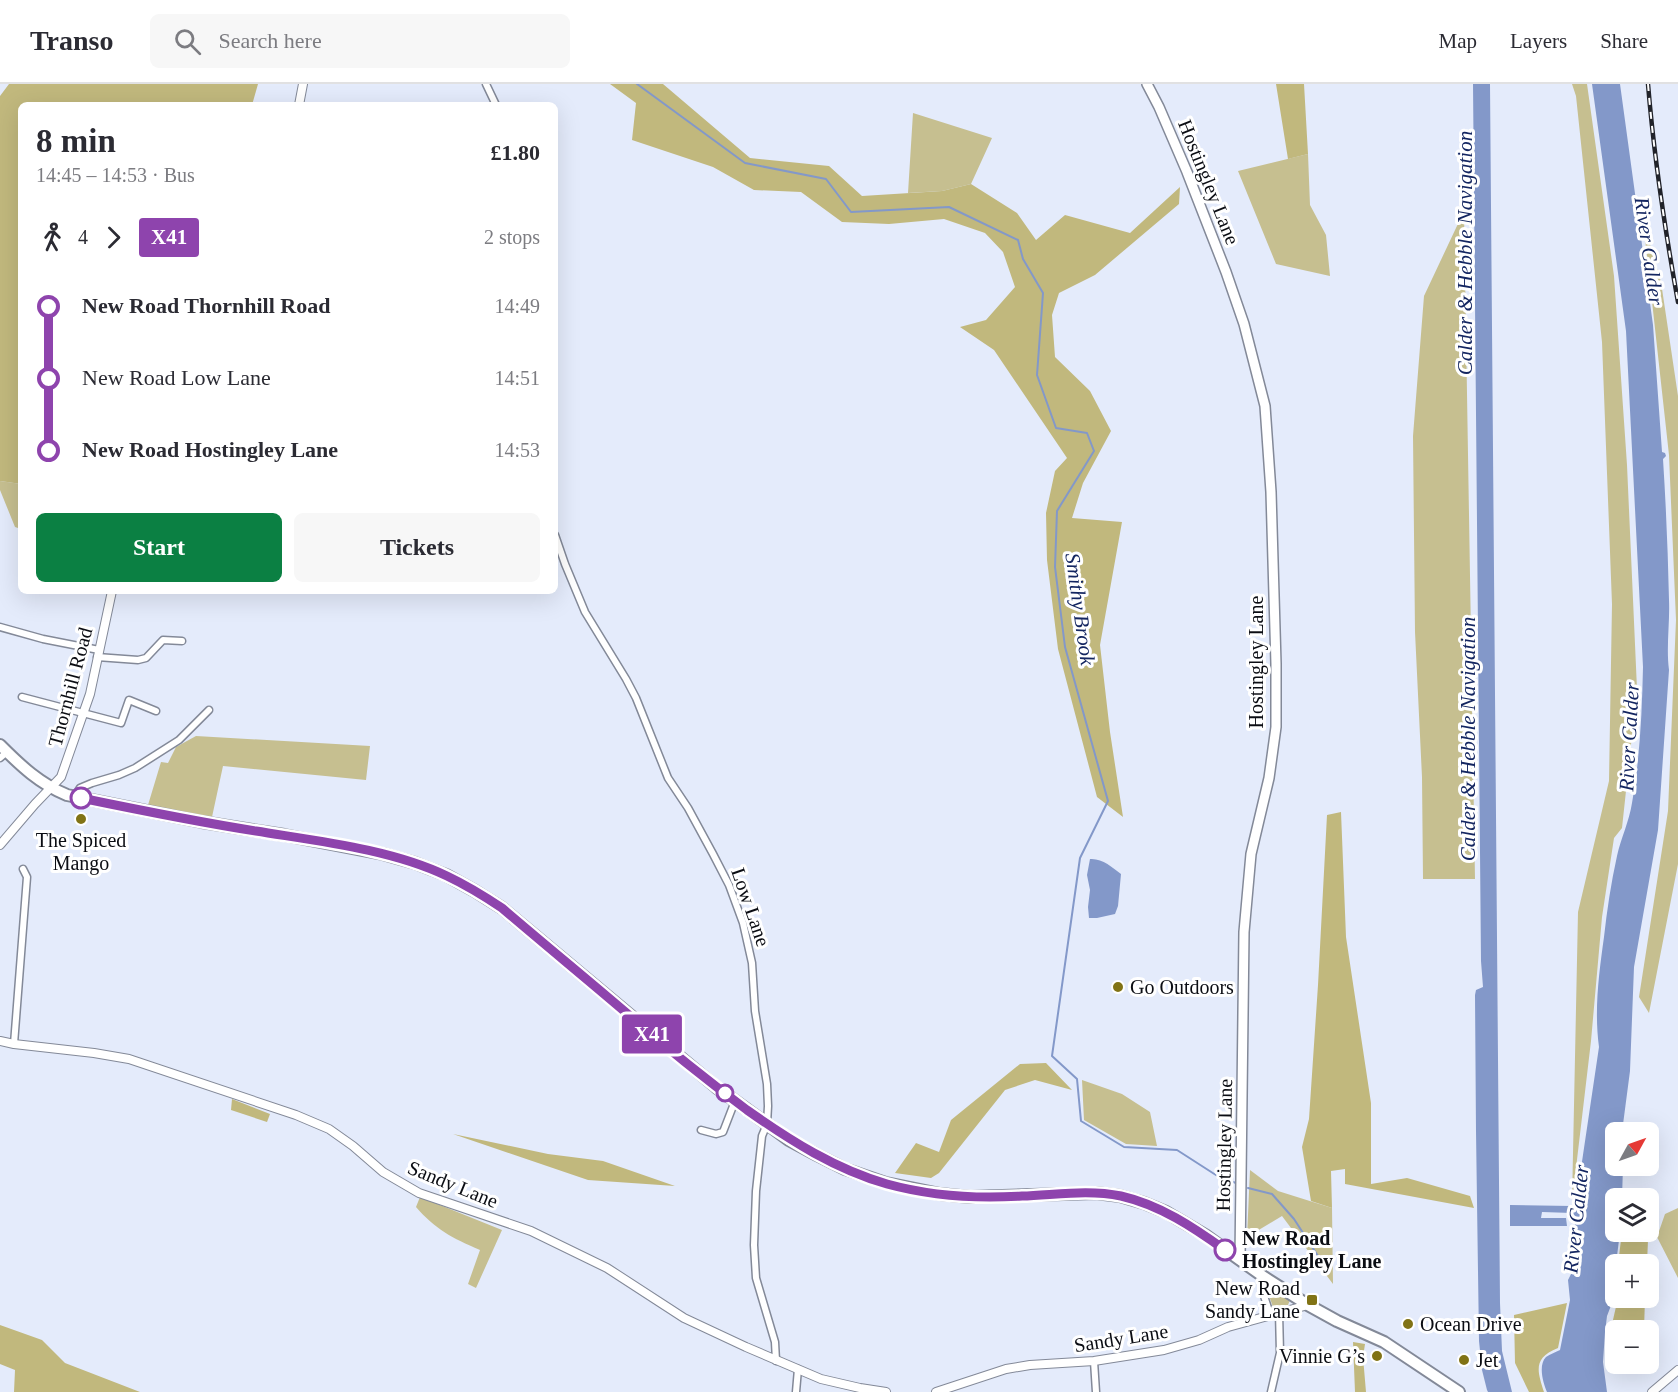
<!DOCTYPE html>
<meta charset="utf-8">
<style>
body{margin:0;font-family:Georgia,serif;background:#f7f7f7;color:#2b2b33;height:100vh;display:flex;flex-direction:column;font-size:22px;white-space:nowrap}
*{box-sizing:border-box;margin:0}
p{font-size:20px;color:#7c7c81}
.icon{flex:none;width:33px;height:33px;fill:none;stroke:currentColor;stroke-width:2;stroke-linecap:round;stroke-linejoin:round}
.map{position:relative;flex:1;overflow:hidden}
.sheet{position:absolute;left:18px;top:18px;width:540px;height:492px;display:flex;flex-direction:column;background:#fff;border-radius:9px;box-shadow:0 6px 24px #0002}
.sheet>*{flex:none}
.badge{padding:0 12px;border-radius:4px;font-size:21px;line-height:39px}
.needle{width:39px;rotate:50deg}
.buttons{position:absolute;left:1605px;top:1038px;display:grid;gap:12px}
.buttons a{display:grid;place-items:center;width:54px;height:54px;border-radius:9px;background:#fff;box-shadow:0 6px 24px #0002;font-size:30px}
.map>.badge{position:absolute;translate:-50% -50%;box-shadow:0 0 0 3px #fff}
.legs{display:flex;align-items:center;gap:9px;height:66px;padding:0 18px;font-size:20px}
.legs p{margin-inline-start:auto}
.summary{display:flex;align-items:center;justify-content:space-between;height:102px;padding:0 18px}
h1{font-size:33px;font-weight:700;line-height:45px}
.primary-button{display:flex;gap:12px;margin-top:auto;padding:12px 18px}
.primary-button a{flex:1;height:69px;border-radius:9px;background:#0b8043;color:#fff;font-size:24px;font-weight:700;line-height:69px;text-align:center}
.primary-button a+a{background:#f7f7f7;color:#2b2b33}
ul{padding:0 18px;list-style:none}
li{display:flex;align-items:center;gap:21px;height:72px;font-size:22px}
li i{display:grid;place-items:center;width:9px;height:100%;margin:0 8px;background:currentColor}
li i::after{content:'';width:15px;height:15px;margin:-8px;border:4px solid;border-radius:50%;background:#fff}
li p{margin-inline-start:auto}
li:first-child i{background:linear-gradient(#0000 50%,currentColor 0)}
li:last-child i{background:linear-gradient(currentColor 50%,#0000 0)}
header{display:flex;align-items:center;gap:36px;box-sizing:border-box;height:84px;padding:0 30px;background:#fff;border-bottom:2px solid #e1e1e2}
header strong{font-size:28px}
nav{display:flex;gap:33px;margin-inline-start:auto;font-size:21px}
.search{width:420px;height:54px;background:#f7f7f7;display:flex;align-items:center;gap:15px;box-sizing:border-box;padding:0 21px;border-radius:9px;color:#7c7c81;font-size:22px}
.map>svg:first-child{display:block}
.green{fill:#c6bf90}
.forest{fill:#c1b87d}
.water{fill:#8398c9}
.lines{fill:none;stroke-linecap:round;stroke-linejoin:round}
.stream{stroke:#8398c9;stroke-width:2}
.minor-casing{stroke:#838998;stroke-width:9}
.tertiary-casing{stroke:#838998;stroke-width:10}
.secondary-casing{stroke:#838998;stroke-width:12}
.trunk-casing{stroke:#838998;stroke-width:14}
.minor{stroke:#fff;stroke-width:6}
.tertiary{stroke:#fff;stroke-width:8}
.secondary{stroke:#fff;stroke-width:9}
.trunk{stroke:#fff;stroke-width:10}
.rail-casing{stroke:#21232a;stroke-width:4.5}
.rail{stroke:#fff;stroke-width:2;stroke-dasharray:7;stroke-linecap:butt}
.line-1-casing{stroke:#fff;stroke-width:14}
.line-1{stroke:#8e44ad;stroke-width:9}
.stop-1-dot{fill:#fff;stroke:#8e44ad;stroke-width:3}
.poi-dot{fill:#817315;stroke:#fff;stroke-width:2}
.labels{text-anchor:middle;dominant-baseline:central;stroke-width:6;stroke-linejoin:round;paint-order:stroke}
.street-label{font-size:20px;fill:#0b0d13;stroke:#fff}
.poi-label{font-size:20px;fill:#0b0d13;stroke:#fff;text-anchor:start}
.stop-label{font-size:20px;font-weight:bold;fill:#0b0d13;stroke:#fff;text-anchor:start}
.water-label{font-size:21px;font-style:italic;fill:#142661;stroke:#fff}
</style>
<header>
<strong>Transo</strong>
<div class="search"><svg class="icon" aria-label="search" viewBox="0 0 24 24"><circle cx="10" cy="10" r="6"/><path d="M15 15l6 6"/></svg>Search here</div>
<nav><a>Map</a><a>Layers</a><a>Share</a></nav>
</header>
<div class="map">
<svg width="1678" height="1308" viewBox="0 0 1678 1308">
<rect width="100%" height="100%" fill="#e4ebfb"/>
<!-- green -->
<path class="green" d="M 1572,0 L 1587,0 L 1614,192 L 1627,381 L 1637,605 L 1622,744 L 1614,754 L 1602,833 L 1591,957 L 1572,1118 L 1578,828 L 1609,697 L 1612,520 L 1602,258 L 1576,12 Z
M 913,29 L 992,54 L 971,100 L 942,107 L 908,109 Z
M 1308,70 L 1310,121 L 1326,151 L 1330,192 L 1276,180 L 1238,87 Z
M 1464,127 L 1475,795 L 1423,795 L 1422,693 L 1415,548 L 1413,352 L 1424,212 Z
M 1643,136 L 1661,198 L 1678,312 L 1678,780 L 1649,929 L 1639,913 L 1668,727 L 1676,536 L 1669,371 Z
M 0,397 L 21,400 L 21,445 L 15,443 L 0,406 Z
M 196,652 L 370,662 L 366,696 L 223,682 L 212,733 L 148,721 L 161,678 L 168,679 L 176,663 Z
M 1082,996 L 1122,1010 L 1150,1028 L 1157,1062 L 1126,1060 L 1084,1036 Z
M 1250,1086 L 1278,1107 L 1332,1124 L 1333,1200 L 1282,1132 L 1247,1153 Z
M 420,1113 L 502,1146 L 476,1204 L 468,1200 L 480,1166 C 452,1154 435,1145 416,1123 Z
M 1678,1124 L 1678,1194 L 1657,1153 L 1665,1130 Z
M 1272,1205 L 1290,1216 L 1288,1221 L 1273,1223 L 1268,1209 Z"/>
<!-- forest -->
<path class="forest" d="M 9,0 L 258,0 L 252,21 L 21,21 L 21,400 L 0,397 L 0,12 Z
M 610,0 L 663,0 L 750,74 L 829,82 L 862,112 L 942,107 L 971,100 L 1017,129 L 1036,156 L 1065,131 L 1130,149 L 1180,103 L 1179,120 L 1095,191 L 1059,209 L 1052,231 L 1055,273 L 1090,307 L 1111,347 L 1083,399 L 1072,434 L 1122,438 L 1100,561 L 1110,648 L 1123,733 L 1097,713 L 1058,565 L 1047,476 L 1046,429 L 1055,387 L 1067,374 L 994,266 L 960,243 L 986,236 L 1015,203 L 1003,168 L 985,149 L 944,135 L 889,140 L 842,138 L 801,108 L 754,106 L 713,83 L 632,56 L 636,19 Z
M 1276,0 L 1304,0 L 1308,70 L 1288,75 Z
M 1341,728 L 1346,853 L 1371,1019 L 1371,1100 L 1407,1094 L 1470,1112 L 1474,1124 L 1345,1100 L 1345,1085 L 1331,1087 L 1332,1124 L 1311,1117 L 1302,1063 L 1309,1035 L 1318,901 L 1327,731 Z
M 1046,979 L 1072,1006 L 1035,996 L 1005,1006 L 939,1089 L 931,1094 L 895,1089 L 916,1059 L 939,1068 L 951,1036 L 1020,980 Z
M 232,1015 L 270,1030 L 267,1038 L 231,1026 Z
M 453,1050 L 548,1070 L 603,1077 L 675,1102 L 588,1096 Z
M 1622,1148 L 1644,1148 L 1648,1156 L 1647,1180 L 1618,1180 Z
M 1618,1214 L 1645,1214 L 1644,1246 L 1616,1246 L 1615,1262 L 1607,1262 Z
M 1567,1219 L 1558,1264 C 1533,1274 1537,1286 1544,1308 L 1529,1308 L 1515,1279 L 1514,1231 Z
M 0,1241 L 42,1256 L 65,1279 L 140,1308 L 14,1308 L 15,1286 L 0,1280 Z
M 1353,1258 L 1365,1260 L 1363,1273 L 1366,1308 L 1355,1308 Z"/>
<!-- water -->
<path class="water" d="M 1473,0 L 1490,0 L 1500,1219 L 1502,1267 L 1512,1308 L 1488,1308 L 1487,1306 L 1482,1286 L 1479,1257 L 1476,1047 L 1475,911 L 1476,906 L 1483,903 L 1481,877 Z
M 1592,0 L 1620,0 L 1653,241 L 1662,368 L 1665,369 L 1666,372 L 1663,375 C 1666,422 1668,469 1669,516 C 1670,539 1666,563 1669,586 L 1658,746 L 1634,883 L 1630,987 L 1622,1048 L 1616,1048 L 1616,1082 L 1623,1082 L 1622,1114 L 1616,1114 L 1616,1148 L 1620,1148 L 1616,1180 L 1615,1211 L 1607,1232 L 1605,1248 L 1603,1278 L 1607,1308 L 1547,1308 C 1543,1299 1538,1281 1546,1273 C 1550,1270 1556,1268 1560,1266 L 1570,1216 L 1568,1196 L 1574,1184 L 1577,1166 L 1578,1152 L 1572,1129 L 1542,1128 L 1541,1134 L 1566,1134 L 1567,1142 L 1510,1142 L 1510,1121 L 1572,1122 L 1576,1118 L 1599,963 C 1594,926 1599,889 1604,853 C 1607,826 1611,799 1617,772 C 1621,754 1629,738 1632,719 C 1640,674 1642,628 1643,583 L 1626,247 Z
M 1090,775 C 1102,774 1112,783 1121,790 L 1118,822 L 1115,830 L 1097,834 L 1089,834 L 1088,823 L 1090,806 L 1087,791 Z"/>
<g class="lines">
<!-- stream -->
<path class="stream" d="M 637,0 L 745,79 L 826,95 L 851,128 L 949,123 L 1018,156 L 1023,175 L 1043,209 L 1037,291 L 1056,344 L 1087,349 L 1094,367 L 1057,427 L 1055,483 L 1065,563 L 1108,717 L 1080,774 L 1052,972 L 1077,995 L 1081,1037 L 1124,1063 L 1177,1066 L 1219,1093 L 1236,1099
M 1248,1104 L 1272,1110 L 1294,1135 L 1329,1189"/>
<defs>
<path id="minor" d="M 486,0 L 496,21
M 555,451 L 565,480 L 585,528 L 626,595 L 636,614 L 668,694 L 688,724 L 713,770 L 729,801 L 743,839 L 752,879 L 755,927 L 767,1000 L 768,1022 L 767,1040 L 762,1052 L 756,1107 L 754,1161 L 756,1194 L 775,1258 L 776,1277
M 0,543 L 43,555 L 99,566
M 97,573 L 138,576 L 146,574 L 163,556 L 182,557
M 22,613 L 121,639 L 129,616 L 156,627
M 0,674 L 7,668
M 75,712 L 80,704 L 92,699 L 119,691 L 135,684 L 179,656 L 209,626
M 14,960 L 27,793 L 23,785
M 701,1046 L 716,1050 L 723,1048 L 735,1017
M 1264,1193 L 1264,1212 L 1270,1230
M 1094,1277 L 1096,1308
M 796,1308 L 798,1285
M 1271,1308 L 1280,1269 L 1279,1228"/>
<path id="tertiary" d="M 299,21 L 303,0
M 0,761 L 35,720 L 61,693 L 90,610 L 112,507
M 0,957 L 14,960 L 94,969 L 129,975 L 296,1031 L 329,1045 L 353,1062 L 383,1088 L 419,1109 L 531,1147 L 607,1184 L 684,1234 L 746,1263 L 821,1295 L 860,1304 L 886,1308
M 936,1308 L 1006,1285 L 1030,1281 L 1094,1277 L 1164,1266 L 1199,1256 L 1228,1243 L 1308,1221
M 1652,1308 L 1678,1286"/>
<path id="secondary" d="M 1147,0 L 1159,23 L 1187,88 L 1226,188 L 1244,240 L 1265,322 L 1271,408 L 1276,580 L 1276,643 L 1269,694 L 1251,770 L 1244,848 L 1240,1176"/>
<path id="trunk" d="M 0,661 C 21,682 40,700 67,711 L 202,738 L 284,751 L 383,770 L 415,779 L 446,791 L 475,807 L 502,824 L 716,1003 L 789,1056 L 817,1071 L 845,1085 L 886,1099 L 940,1110 L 970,1113 L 1096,1109 L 1120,1112 L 1144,1119 L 1166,1128 L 1205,1151 L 1264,1193 L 1308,1221 L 1337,1237 L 1384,1258 L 1459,1308"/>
</defs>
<!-- minor casing -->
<use href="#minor" class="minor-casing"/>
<!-- tertiary casing -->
<use href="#tertiary" class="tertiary-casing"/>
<!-- secondary casing -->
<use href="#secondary" class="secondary-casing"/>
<!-- trunk casing -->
<use href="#trunk" class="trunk-casing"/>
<!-- minor -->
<use href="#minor" class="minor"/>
<!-- tertiary -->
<use href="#tertiary" class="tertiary"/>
<!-- secondary -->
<use href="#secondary" class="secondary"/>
<!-- trunk -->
<use href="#trunk" class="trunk"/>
<defs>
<path id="rail" d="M 1648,0 C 1654,73 1665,146 1678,218"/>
</defs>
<!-- rail casing -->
<use href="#rail" class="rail-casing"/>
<!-- rail -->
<use href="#rail" class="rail"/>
</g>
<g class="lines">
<defs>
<path id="line-1" d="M 81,714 C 139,726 198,738 256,747 C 317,757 391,765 447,792 C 466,801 484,812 502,824 C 544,860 588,896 630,932 C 668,965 707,996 747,1026 C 791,1057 835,1085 887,1100 C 931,1112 976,1115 1022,1112 C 1055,1111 1088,1105 1121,1112 C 1160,1121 1193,1143 1225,1166"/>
</defs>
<!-- line-1 casing -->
<use href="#line-1" class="line-1-casing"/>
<!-- line-1 -->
<use href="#line-1" class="line-1"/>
</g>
<!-- markers -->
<g class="stop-1-dot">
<circle cx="81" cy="714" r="10"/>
<circle cx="725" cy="1009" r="8"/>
<circle cx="1225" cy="1166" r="10"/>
</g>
<g class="poi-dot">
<circle cx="81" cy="735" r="6"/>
<circle cx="1118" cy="903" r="6"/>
<rect x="1306" y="1210" width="12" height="12" rx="3"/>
<circle cx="1408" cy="1240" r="6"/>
<circle cx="1377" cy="1272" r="6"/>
<circle cx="1464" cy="1276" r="6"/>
</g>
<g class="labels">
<!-- street labels -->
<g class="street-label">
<text transform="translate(1209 98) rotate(68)">Hostingley Lane</text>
<text transform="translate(1256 578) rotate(-90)">Hostingley Lane</text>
<text transform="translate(70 603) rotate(-75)">Thornhill Road</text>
<text transform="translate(751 823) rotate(71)">Low Lane</text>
<text transform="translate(1224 1061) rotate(-89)">Hostingley Lane</text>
<text transform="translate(453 1100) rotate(22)">Sandy Lane</text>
<text transform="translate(1121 1254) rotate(-9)">Sandy Lane</text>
</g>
<!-- poi labels -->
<g class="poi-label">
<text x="81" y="756" text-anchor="middle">The Spiced<tspan x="81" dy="23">Mango</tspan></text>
<text x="1130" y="903">Go Outdoors</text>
<text x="1300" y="1204" text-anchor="end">New Road<tspan x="1300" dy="23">Sandy Lane</tspan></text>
<text x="1420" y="1240">Ocean Drive</text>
<text x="1365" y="1272" text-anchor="end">Vinnie G’s</text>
<text x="1476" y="1276">Jet</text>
</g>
<!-- stop labels -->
<g class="stop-label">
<text x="1242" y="1154">New Road<tspan x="1242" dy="23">Hostingley Lane</tspan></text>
</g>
<!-- water labels -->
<g class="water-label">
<text transform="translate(1649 167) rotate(82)">River Calder</text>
<text transform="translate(1465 169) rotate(-90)">Calder &amp; Hebble Navigation</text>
<text transform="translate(1080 525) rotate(82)">Smithy Brook</text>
<text transform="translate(1629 653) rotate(-87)">River Calder</text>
<text transform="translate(1468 655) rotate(-90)">Calder &amp; Hebble Navigation</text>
<text transform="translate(1576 1135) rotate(-84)">River Calder</text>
</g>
</g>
</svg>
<div class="buttons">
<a><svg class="needle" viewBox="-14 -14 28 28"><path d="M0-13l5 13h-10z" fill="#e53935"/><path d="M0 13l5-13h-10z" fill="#7c7c81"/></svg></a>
<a><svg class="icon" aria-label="layers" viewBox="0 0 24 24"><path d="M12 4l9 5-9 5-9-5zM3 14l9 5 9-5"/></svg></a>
<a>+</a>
<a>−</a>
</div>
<b class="badge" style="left:652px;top:950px;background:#8e44ad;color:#fff">X41</b>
<section class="sheet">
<div class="summary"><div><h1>8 min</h1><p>14:45 – 14:53 · Bus</p></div><b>£1.80</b></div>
<div class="legs"><svg class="icon" aria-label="walk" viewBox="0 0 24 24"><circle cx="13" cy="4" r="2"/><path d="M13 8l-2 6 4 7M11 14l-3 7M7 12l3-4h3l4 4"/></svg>4<svg class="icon" aria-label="forward" viewBox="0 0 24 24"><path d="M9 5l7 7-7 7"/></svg><b class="badge" style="background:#8e44ad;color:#fff">X41</b><p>2 stops</p></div>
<ul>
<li><i style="color:#8e44ad"></i><b>New Road Thornhill Road</b><p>14:49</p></li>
<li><i style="color:#8e44ad"></i><span>New Road Low Lane</span><p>14:51</p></li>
<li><i style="color:#8e44ad"></i><b>New Road Hostingley Lane</b><p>14:53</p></li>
</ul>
<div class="primary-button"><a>Start</a><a>Tickets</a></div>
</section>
</div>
